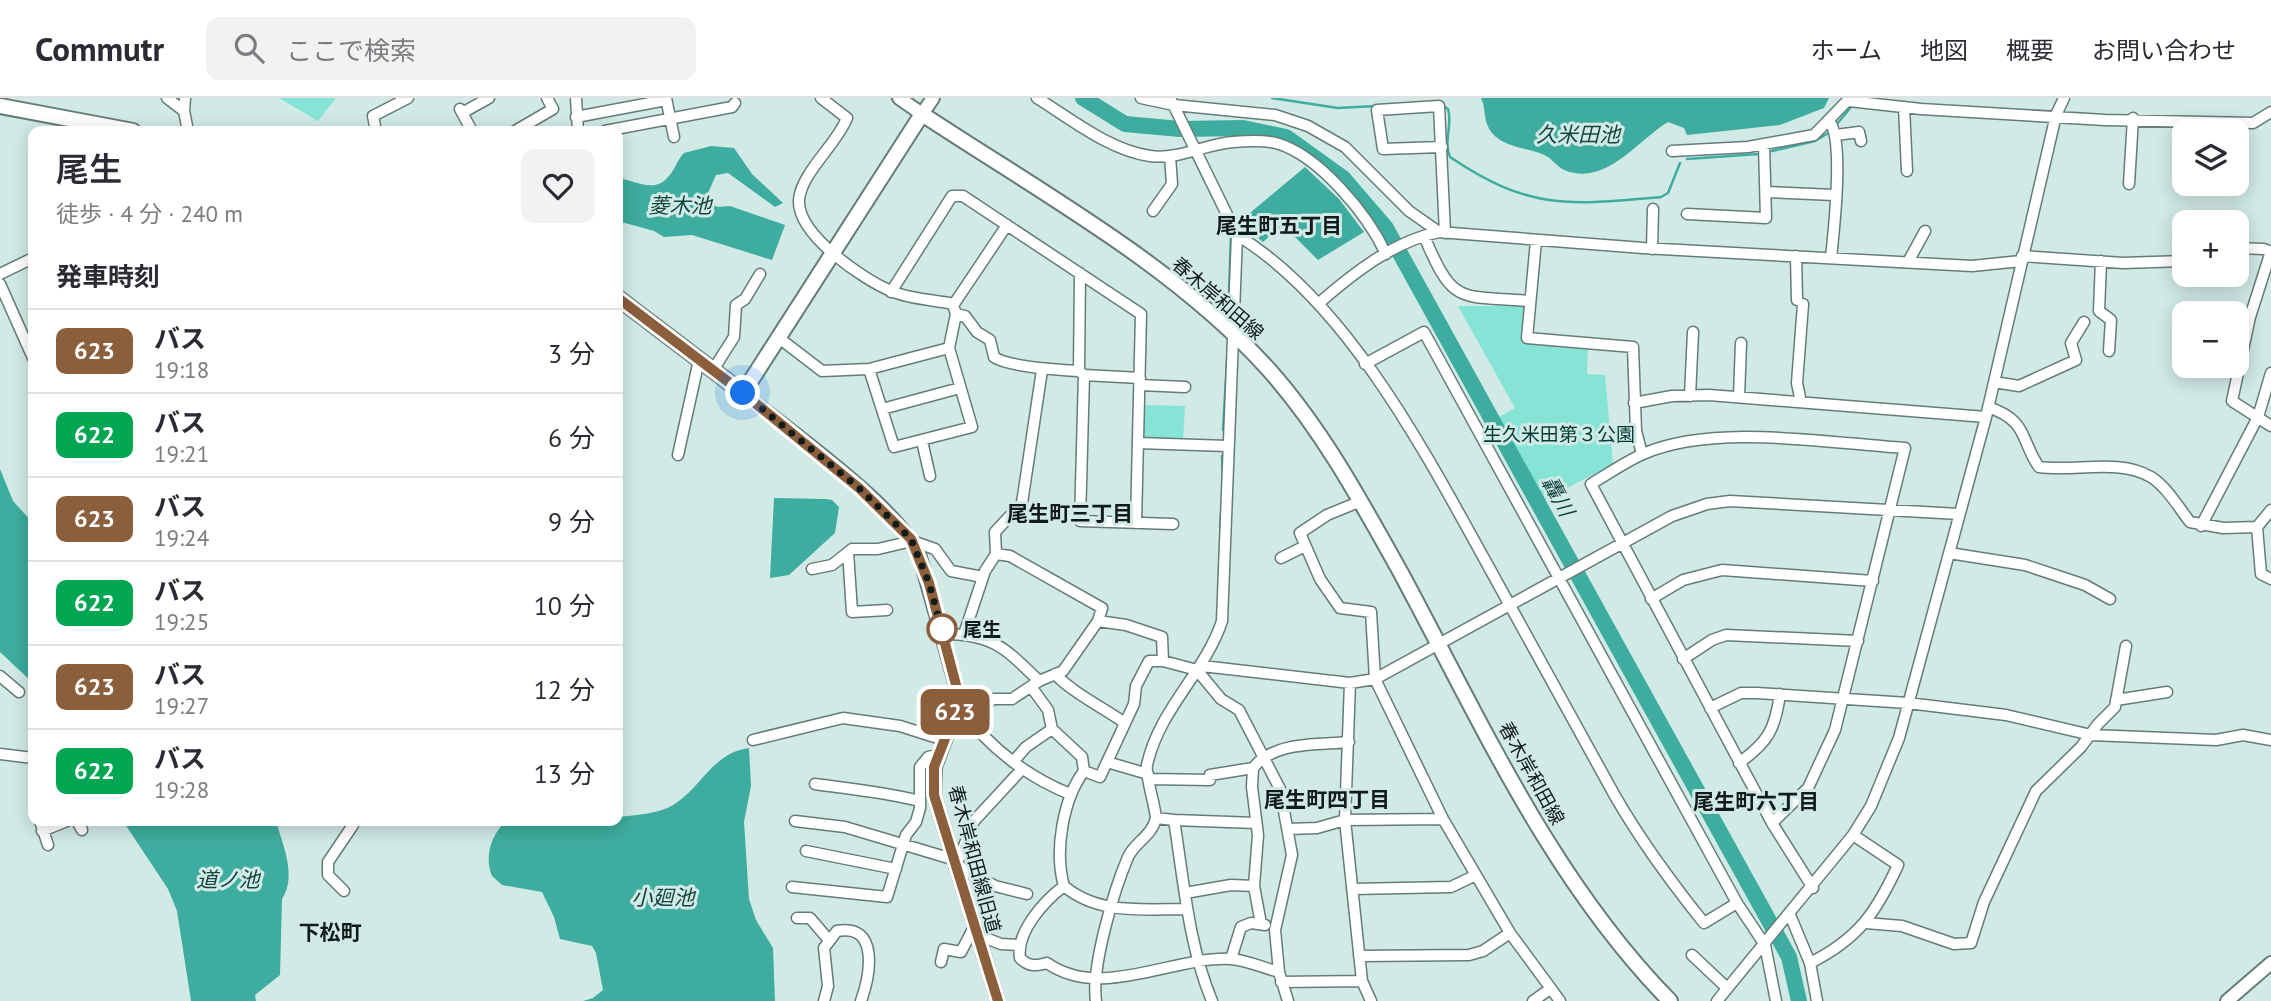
<!DOCTYPE html>
<html lang="ja">
<meta charset="utf-8">
<style>
body{margin:0;font-family:"PT Sans","Noto Sans JP",sans-serif;background:#f2f2f3;color:#2b2b33;height:100vh;display:flex;flex-direction:column;font-size:26px;white-space:nowrap}
*{box-sizing:border-box;margin:0}
p{font-size:23px;color:#7c7c81}
.icon{flex:none;width:38px;height:38px;fill:none;stroke:currentColor;stroke-width:2;stroke-linecap:round;stroke-linejoin:round}
.map{position:relative;flex:1;overflow:hidden}
.panel{position:absolute;left:28px;top:28px;width:595px;height:700px;display:flex;flex-direction:column;background:#fff;border-radius:14px;box-shadow:0 4px 18px #0003}
.panel>*{flex:none}
.badge{padding:0 14px;border-radius:10px;font-size:24px;line-height:46px}
.fabs{position:absolute;left:2172px;top:21px;display:grid;gap:14px}
.fabs a{display:grid;place-items:center;width:77px;height:77px;border-radius:14px;background:#fff;box-shadow:0 4px 18px #0003;font-size:35px}
.you{position:absolute;width:35px;height:35px;margin:-18px;border:5px solid #fff;border-radius:50%;background:#1a73e8;box-shadow:0 0 0 10px #1a73e833}
.map>.badge{position:absolute;translate:-50% -50%;box-shadow:0 0 0 4px #fff}
h2{padding:0 28px;font-size:26px;line-height:63px}
.round{display:grid;place-items:center;flex:none;width:74px;height:74px;border-radius:14px;background:#f2f2f3}
.headline{display:flex;align-items:center;justify-content:space-between;height:119px;padding:0 28px}
h1{font-size:33px;font-weight:600;line-height:52px}
ul{padding:0;list-style:none}
li{display:flex;align-items:center;gap:21px;height:84px;padding:0 28px;border-top:2px solid #e1e1e2}
li div{flex:1}
li b{display:block;font-size:26px}
li em{font-style:normal}
li .badge{min-width:77px;font-weight:700;text-align:center}
header{display:flex;align-items:center;gap:42px;box-sizing:border-box;height:98px;padding:0 35px;background:#fff;border-bottom:2px solid #e1e1e2}
header strong{font-size:33px}
nav{display:flex;gap:38px;margin-inline-start:auto;font-size:24px}
.search{width:490px;height:63px;background:#f2f2f3;display:flex;align-items:center;gap:18px;box-sizing:border-box;padding:0 24px;border-radius:14px;color:#7c7c81;font-size:26px}
.map>svg:first-child{display:block}
.green{fill:#85e4d6}
.water{fill:#3ead9f}
.lines{fill:none;stroke-linecap:round;stroke-linejoin:round}
.stream{stroke:#3ead9f;stroke-width:2.5}
.river{stroke:#3ead9f;stroke-width:16}
.minor-casing{stroke:#657c78;stroke-width:13}
.tertiary-casing{stroke:#657c78;stroke-width:16}
.secondary-casing{stroke:#657c78;stroke-width:18}
.minor{stroke:#fff;stroke-width:10}
.tertiary{stroke:#fff;stroke-width:12}
.secondary{stroke:#fff;stroke-width:14}
.line-casing{stroke:#fff;stroke-width:16}
.line{stroke:#8b5e3c;stroke-width:10}
.walk{stroke:#111b19;stroke-width:7;stroke-dasharray:0 12.6}
.stop-dot{fill:#fff;stroke:#8b5e3c;stroke-width:3.5}
.labels{text-anchor:middle;dominant-baseline:central;stroke-width:6;stroke-linejoin:round;paint-order:stroke}
.street-label{font-size:19px;fill:#111b19;stroke:#d1eae6}
.park-label{font-size:19px;fill:#043933;stroke:#d1eae6}
.stop-label{font-size:19px;font-weight:bold;fill:#111b19;stroke:#d1eae6;text-anchor:start}
.water-label{font-size:21px;font-style:italic;fill:#14453f;stroke:#d1eae6}
.neighbourhood-label{font-size:21px;font-weight:bold;fill:#111b19;stroke:#d1eae6}
</style>
<header>
<strong>Commutr</strong>
<div class="search"><svg class="icon" aria-label="search" viewBox="0 0 24 24"><circle cx="10" cy="10" r="6"/><path d="M15 15l6 6"/></svg>ここで検索</div>
<nav><a>ホーム</a><a>地図</a><a>概要</a><a>お問い合わせ</a></nav>
</header>
<div class="map">
<svg width="2271" height="903" viewBox="0 0 2271 903">
<rect width="100%" height="100%" fill="#d1eae6"/>
<!-- green -->
<path class="green" d="M 279,0 L 336,0 L 318,23 Z
M 1458,208 L 1530,208 L 1524,243 L 1588,245 L 1587,276 L 1605,277 L 1613,366 L 1539,405 L 1494,322 L 1515,310 Z
M 1143,307 L 1185,308 L 1183,342 L 1148,341 L 1143,337 Z"/>
<!-- water -->
<path class="water" d="M 1481,0 L 1829,0 L 1824,10 L 1780,27 L 1687,37 L 1684,30 L 1668,24 C 1638,42 1606,89 1564,72 C 1556,68 1551,59 1542,56 C 1525,49 1495,49 1487,26 C 1484,18 1485,8 1481,0 Z
M 711,48 L 734,50 L 752,76 L 783,105 L 775,109 L 728,75 L 716,77 L 708,95 L 709,105 L 718,109 L 730,108 L 785,127 L 772,162 L 692,137 L 664,139 L 654,133 L 618,123 L 618,80 C 634,82 654,96 668,79 C 675,72 677,62 684,55 Z
M 1305,69 L 1339,101 L 1364,134 L 1318,162 L 1283,127 L 1263,144 L 1239,124 Z
M 0,371 L 13,403 L 33,425 L 33,585 L 0,554 Z
M 774,400 L 826,401 L 832,402 L 839,409 L 835,435 L 789,477 L 770,480 Z
M 749,650 L 751,688 L 744,724 L 749,801 L 756,822 L 773,850 L 775,903 L 583,903 L 593,900 L 603,892 L 596,855 L 592,848 L 560,841 L 554,819 L 542,794 L 502,787 L 492,778 C 484,759 491,737 506,723 L 618,723 L 618,719 C 636,717 661,716 676,705 C 703,687 713,655 749,650 Z
M 123,723 L 276,723 C 283,748 297,777 282,801 L 280,877 L 255,897 L 256,903 L 191,903 L 177,813 L 168,791 Z"/>
<g class="lines">
<!-- stream -->
<path class="stream" d="M 1272,0 L 1338,10 L 1376,8
M 1397,6 L 1432,4
M 1442,7 L 1448,11 C 1453,27 1443,43 1450,59 C 1530,113 1569,107 1661,99 L 1668,95 L 1680,65
M 1836,27 L 1852,8
M 1772,53 L 1815,43 L 1830,34
M 1193,59 L 1231,136 L 1229,197
M 1687,61 L 1759,56
M 1223,332 L 1227,263
M 1222,358 L 1223,380
M 1220,429 L 1222,404"/>
<!-- river -->
<path class="river" d="M 1083,0 L 1125,26 L 1180,31 L 1243,30 L 1286,39 L 1343,80 L 1386,130 L 1789,859 L 1799,903"/>
<defs>
<path id="minor" d="M 167,0 L 184,13
M 185,0 L 184,13 L 188,33
M 576,0 L 578,33
M 666,0 L 674,39
M 821,0 L 847,20 C 837,46 801,75 799,102 C 797,137 863,181 891,193 C 909,201 934,202 954,206 L 1007,127
M 1037,0 C 1071,21 1109,52 1150,58 C 1179,62 1205,46 1233,44 C 1246,43 1263,42 1276,45 C 1319,57 1368,117 1386,156
M 1141,0 L 1174,7 L 1275,17 L 1308,28 L 1345,49 L 1409,113 L 1439,134 L 1643,150 L 1972,168 L 2021,163
M 1170,0 L 1237,137 L 1222,523 C 1205,575 1159,611 1147,667 C 1145,677 1155,707 1156,720 L 1174,722 C 1184,784 1188,845 1212,903
M 1849,3 L 1921,11 L 2105,22 L 2253,25 L 2271,14
M 1904,9 L 1907,73
M 460,11 L 472,33
M 462,15 L 489,0
M 576,19 L 666,2
M 1830,24 C 1844,45 1834,131 1831,160
M 376,33 L 373,18 L 408,0
M 515,33 L 553,11 L 547,0
M 605,33 L 732,9 L 735,5
M 1836,37 L 1859,34 L 1861,43
M 1442,49 L 1383,51 L 1377,12 L 1439,8 L 1445,135
M 1672,53 L 1748,49 L 1814,37 L 1850,0
M 2129,86 L 2133,20
M 1766,94 L 1834,97
M 1153,113 L 1172,86 L 1170,58
M 1687,116 L 1766,120 L 1764,47
M 1237,137 C 1347,204 1425,354 1486,464 C 1529,542 1572,620 1615,698 C 1641,743 1671,784 1704,825 L 1737,805
M 1424,138 C 1454,209 1459,197 1530,203
M 1536,143 L 1527,240 L 1633,249 L 1636,333 L 1642,356
M 2236,150 L 2264,151 L 2271,154
M 1652,151 L 1653,111
M 2271,153 L 2250,219 L 2232,303 L 2271,328
M 1796,158 L 1797,202
M 2022,158 L 2123,165 L 2184,163
M 2101,163 L 2099,213 L 2111,222 L 2109,253
M 1908,164 L 1925,133
M 0,176 L 33,160
M 0,186 L 33,260
M 891,194 L 952,98 L 963,98 L 1141,216 L 1136,425
M 1318,206 C 1352,176 1394,143 1439,134
M 954,210 L 956,216 L 965,218 L 977,234 L 990,242 L 994,259 C 1008,269 1061,272 1079,273 L 1084,277
M 779,240 L 822,273 L 869,271 L 949,250 L 956,216
M 1365,266 L 1424,234 L 1737,805 L 1765,847 L 1776,903
M 869,271 L 894,349 L 972,329 L 949,250
M 713,272 L 734,239 L 736,207 L 745,201 L 760,176
M 1079,273 L 1080,175
M 1140,280 L 1084,277 L 1080,423 L 1173,426
M 1994,284 L 2019,288 L 2076,262 L 2071,245 L 2084,224
M 1140,287 L 1185,289
M 1690,298 L 1693,234
M 1739,299 L 1741,245
M 1801,304 L 1797,285 L 1803,206
M 1634,305 L 1672,298 L 1709,297 L 1986,319
M 1988,309 C 2029,323 2020,342 2039,369 C 2075,374 2119,360 2151,379 C 2167,389 2179,410 2190,424 L 2223,430 L 2257,429
M 882,311 L 960,290
M 922,343 L 930,378
M 1138,345 L 1228,348
M 678,357 L 699,262
M 1361,403 L 1327,417 L 1300,435 L 1320,481 L 1340,510 L 1371,514 L 1375,581 L 1443,721 L 1510,835 L 1560,903
M 2271,412 L 2257,429 L 2261,476 L 2271,481
M 2201,428 L 2258,319 L 2271,275
M 848,454 L 852,514 L 887,512
M 1949,455 L 2025,467 L 2085,487 L 2110,501
M 1281,460 L 1305,448
M 812,471 L 832,467 L 852,451 L 878,451 L 912,443 L 935,451 L 951,473 L 983,479
M 1651,501 L 1683,482 L 1722,472 L 1873,483
M 1098,523 L 1126,527 L 1162,539 L 1163,563
M 943,536 C 993,536 1005,550 1039,583
M 964,536 L 985,473 L 996,456 L 995,434 L 1022,405 L 1042,272
M 1683,561 L 1712,542 L 1726,537 L 1858,543
M 1202,568 L 1350,585 L 1375,581 L 1672,418 L 1707,406 L 1730,403 L 1959,416
M 1055,576 C 1073,595 1102,609 1125,625
M 0,578 L 19,594
M 1350,585 L 1345,722 L 1362,883 L 1371,903
M 1032,590 L 1048,612 L 1052,631
M 2116,602 L 2167,594
M 958,608 C 988,648 1023,677 1070,696
M 1710,610 L 1741,595 L 1757,595 L 1908,605 L 2006,617 L 2091,637 L 2216,642 L 2243,637 L 2271,642
M 967,621 L 993,601 L 1012,601 L 1039,583 L 1063,573 L 1098,523 L 1102,510 L 1010,458 L 996,456
M 753,642 L 843,620 L 900,628 L 944,642
M 0,656 L 33,660
M 1013,664 L 1026,649 L 1052,631 L 1082,659 L 1084,673
M 1107,664 L 1100,679 L 1084,673 C 1063,701 1054,753 1064,788 C 1098,817 1144,811 1187,811
M 1739,665 C 1768,644 1775,632 1780,596
M 1253,670 L 1252,689 L 1258,737 L 1254,788 L 1261,826
M 1148,676 L 1107,664 L 1134,606 L 1136,588 L 1149,563 L 1163,563 L 1197,572 L 1221,601 L 1239,612 L 1280,691 L 1292,757 L 1275,832 L 1279,874
M 1150,681 L 1210,682 L 1210,677 L 1253,670 C 1274,643 1318,647 1349,644
M 815,686 C 851,691 885,694 920,703
M 1174,722 L 1256,725
M 40,723 L 48,747
M 77,723 L 82,732
M 795,723 L 845,729 L 952,761
M 1772,725 L 1808,690 L 1835,632 L 1905,350 C 1828,345 1714,325 1643,356 C 1625,364 1608,376 1591,386 L 1772,725 L 1813,790
M 1288,731 L 1317,730 L 1345,722 L 1443,721
M 42,733 L 67,723
M 806,753 L 896,771
M 958,768 L 995,788 L 1027,796
M 955,770 L 974,723 L 1022,671
M 1064,788 C 1044,803 1016,834 1020,860 C 1029,869 1036,868 1047,865 C 1101,903 1172,858 1231,861 C 1246,862 1264,870 1279,874 L 1288,903
M 792,789 L 887,799 L 906,737 L 916,724 L 920,710 L 920,669 L 928,659 L 938,657
M 1352,791 L 1451,789 L 1476,777
M 344,793 L 328,777 L 328,764 L 353,727 L 352,723
M 1185,795 L 1231,787 L 1254,788
M 1790,817 L 1810,865 L 1817,903
M 797,820 L 810,820 L 828,841
M 1866,825 L 1902,828 L 1954,846 L 1971,845 L 1984,804 L 2036,693 L 2081,649 L 2098,626 L 2115,609 L 2126,548
M 975,836 L 1001,846 L 1020,847
M 1692,857 L 1727,890
M 1359,858 L 1469,857 L 1483,853 L 1510,835
M 1231,861 L 1241,829 L 1251,825 L 1265,827
M 941,864 L 944,851 L 961,854 L 973,831
M 1810,865 C 1858,841 1876,815 1898,767 L 1853,737
M 1281,884 L 1362,883
M 824,903 L 828,888 L 824,850 L 837,833 C 880,825 870,878 861,903
M 1096,903 C 1091,869 1114,792 1128,759 C 1135,744 1152,738 1156,720
M 1533,903 L 1550,891
M 1717,903 L 1853,737 L 1871,708 L 1899,640 L 1986,319 L 2056,17 L 2064,0"/>
<path id="tertiary" d="M 899,0 L 922,16 L 933,0
M 743,295 C 790,334 893,405 919,456 L 960,602 L 935,669 L 934,697 L 998,903
M 2227,903 L 2271,865"/>
<path id="secondary" d="M 0,8 L 133,33
M 618,200 L 743,295 L 922,16 C 1040,94 1176,168 1270,273 C 1324,334 1363,407 1402,477 C 1481,624 1552,783 1670,903"/>
</defs>
<!-- minor casing -->
<use href="#minor" class="minor-casing"/>
<!-- tertiary casing -->
<use href="#tertiary" class="tertiary-casing"/>
<!-- secondary casing -->
<use href="#secondary" class="secondary-casing"/>
<!-- minor -->
<use href="#minor" class="minor"/>
<!-- tertiary -->
<use href="#tertiary" class="tertiary"/>
<!-- secondary -->
<use href="#secondary" class="secondary"/>
</g>
<g class="lines">
<defs>
<path id="line" d="M 618,200 L 743,295 L 859,390 L 911,441 L 929,485 L 960,602 L 934,669 L 934,697 L 998,903"/>
</defs>
<!-- line casing -->
<use href="#line" class="line-casing"/>
<!-- line -->
<use href="#line" class="line"/>
<!-- walk -->
<path class="walk" d="M 743,295 L 859,390 L 911,441 L 929,485 L 943,536 L 942,531"/>
</g>
<!-- markers -->
<circle class="stop-dot" cx="942" cy="531" r="14"/>
<g class="labels">
<!-- street labels -->
<g class="street-label">
<text transform="translate(1218 200) rotate(41)">春木岸和田線</text>
<text transform="translate(1532 675) rotate(61)">春木岸和田線</text>
<text transform="translate(975 761) rotate(75)">春木岸和田線旧道</text>
</g>
<!-- park labels -->
<g class="park-label">
<text x="1559" y="336">生久米田第３公園</text>
</g>
<!-- stop labels -->
<g class="stop-label">
<text x="963" y="531">尾生</text>
</g>
<!-- water labels -->
<g class="water-label">
<text x="1578" y="36">久米田池</text>
<text x="680" y="107">菱木池</text>
<text transform="translate(1558 398) rotate(61)">轟川</text>
<text x="228" y="781">道ノ池</text>
<text x="663" y="799">小廻池</text>
</g>
<!-- neighbourhood labels -->
<g class="neighbourhood-label">
<text x="1279" y="127">尾生町五丁目</text>
<text x="1070" y="415">尾生町三丁目</text>
<text x="1327" y="701">尾生町四丁目</text>
<text x="1756" y="703">尾生町六丁目</text>
<text x="330" y="834">下松町</text>
</g>
</g>
</svg>
<div class="fabs">
<a><svg class="icon" aria-label="layers" viewBox="0 0 24 24"><path d="M12 4l9 5-9 5-9-5zM3 14l9 5 9-5"/></svg></a>
<a>+</a>
<a>−</a>
</div>
<div class="you" style="left:743px;top:295px"></div>
<b class="badge" style="left:955px;top:614px;background:#8b5e3c;color:#fff">623</b>
<section class="panel">
<div class="headline"><div><h1>尾生</h1><p>徒歩 · 4 分 · 240 m</p></div><a class="round"><svg class="icon" aria-label="heart" viewBox="0 0 24 24"><path d="M12 20l-8-8c-3-5 5-10 8-4 3-6 11-1 8 4z"/></svg></a></div>
<h2>発車時刻</h2>
<ul>
<li><span class="badge" style="background:#8b5e3c;color:#fff">623</span><div><b>バス</b><p>19:18</p></div><em>3 分</em></li>
<li><span class="badge" style="background:#00a651;color:#fff">622</span><div><b>バス</b><p>19:21</p></div><em>6 分</em></li>
<li><span class="badge" style="background:#8b5e3c;color:#fff">623</span><div><b>バス</b><p>19:24</p></div><em>9 分</em></li>
<li><span class="badge" style="background:#00a651;color:#fff">622</span><div><b>バス</b><p>19:25</p></div><em>10 分</em></li>
<li><span class="badge" style="background:#8b5e3c;color:#fff">623</span><div><b>バス</b><p>19:27</p></div><em>12 分</em></li>
<li><span class="badge" style="background:#00a651;color:#fff">622</span><div><b>バス</b><p>19:28</p></div><em>13 分</em></li>
</ul>
</section>
</div>
